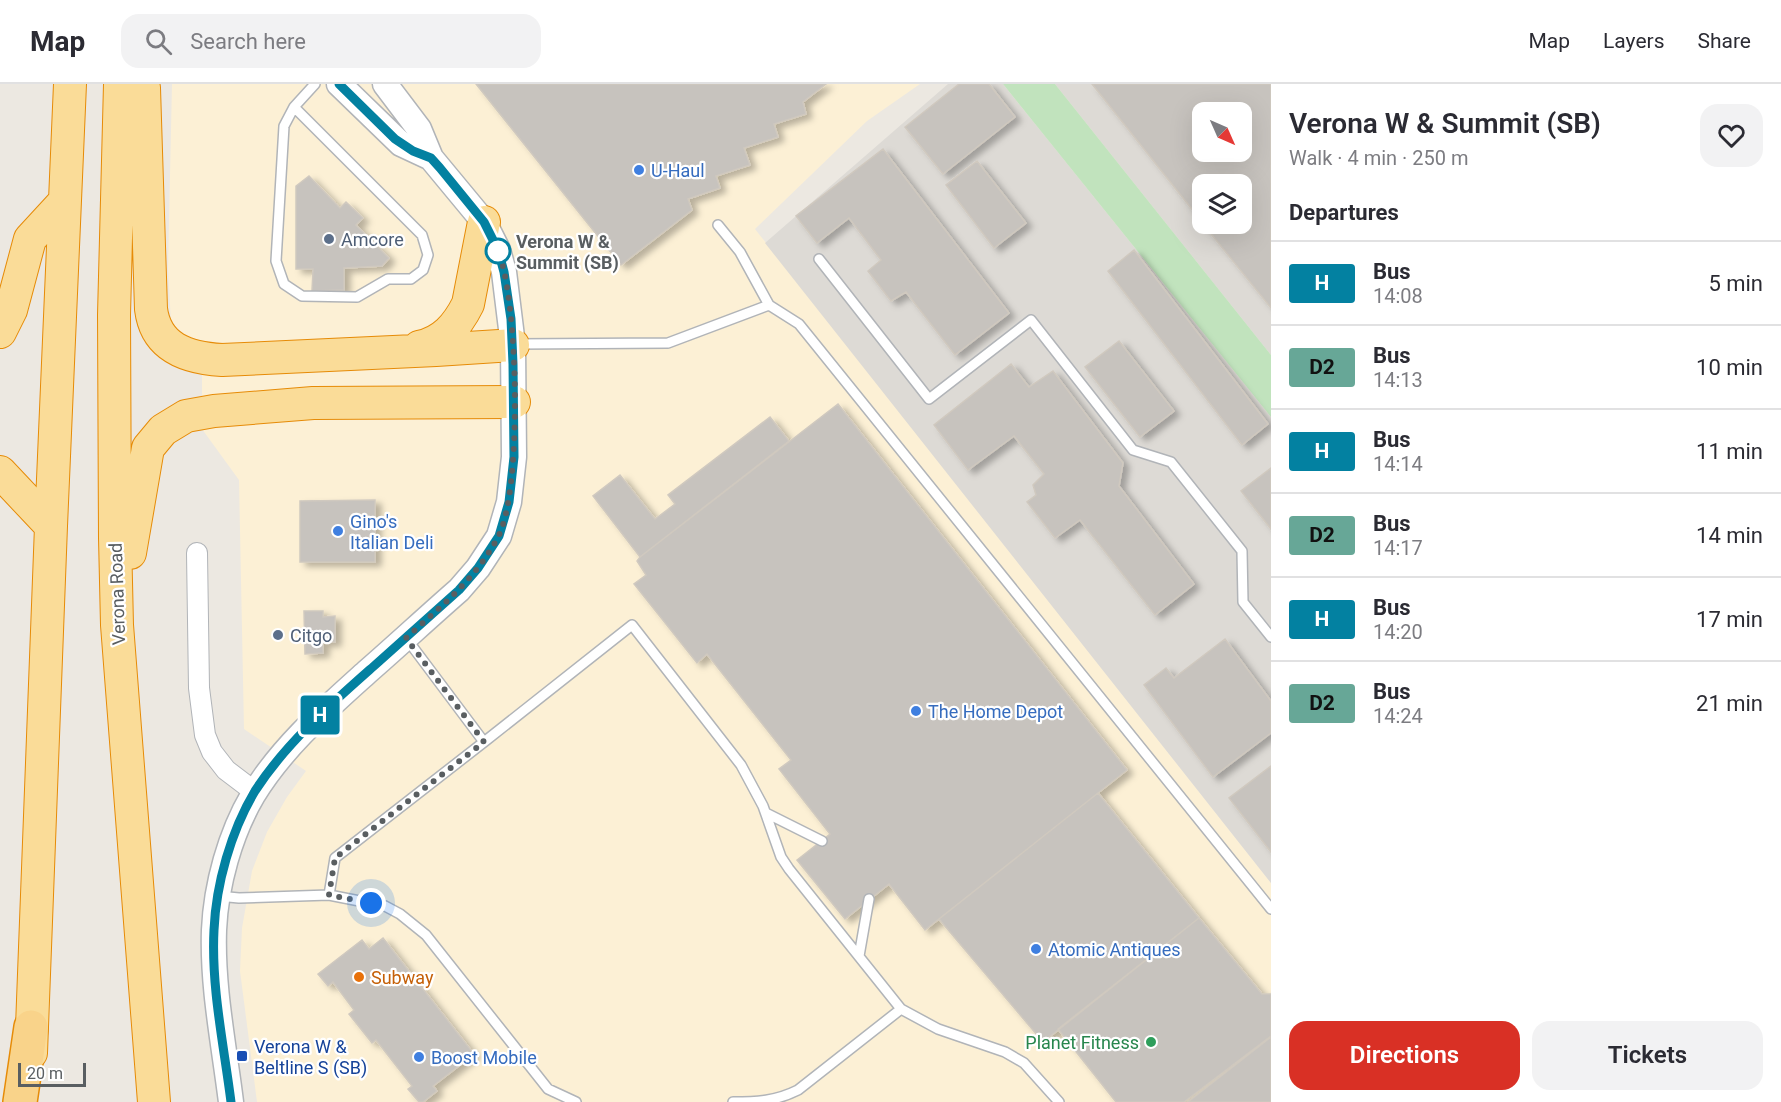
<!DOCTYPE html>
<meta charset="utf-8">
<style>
body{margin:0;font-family:Roboto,sans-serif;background:#f2f2f3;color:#2b2b33;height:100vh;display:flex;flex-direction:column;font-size:22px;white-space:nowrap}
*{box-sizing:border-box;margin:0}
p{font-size:20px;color:#7c7c81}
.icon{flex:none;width:33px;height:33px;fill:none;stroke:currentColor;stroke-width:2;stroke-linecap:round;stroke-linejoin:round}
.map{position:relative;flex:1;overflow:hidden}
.details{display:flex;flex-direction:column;background:#fff;width:510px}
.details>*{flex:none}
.badge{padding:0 12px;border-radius:4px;font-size:21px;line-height:39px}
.needle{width:39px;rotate:135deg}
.buttons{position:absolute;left:1192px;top:18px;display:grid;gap:12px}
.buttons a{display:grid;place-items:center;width:60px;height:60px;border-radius:12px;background:#fff;box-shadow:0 6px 24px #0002;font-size:30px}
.scale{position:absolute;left:18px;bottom:15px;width:68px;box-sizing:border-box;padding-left:6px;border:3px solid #595e61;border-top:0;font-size:16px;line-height:21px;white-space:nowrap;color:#595e61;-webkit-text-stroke:4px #fff;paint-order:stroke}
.you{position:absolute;width:30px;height:30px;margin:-15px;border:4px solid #fff;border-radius:50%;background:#1a73e8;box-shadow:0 0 0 9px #1a73e833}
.map>.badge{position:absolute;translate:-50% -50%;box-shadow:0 0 0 3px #fff}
h2{padding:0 18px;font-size:22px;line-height:54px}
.round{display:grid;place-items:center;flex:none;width:63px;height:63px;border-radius:18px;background:#f2f2f3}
.overview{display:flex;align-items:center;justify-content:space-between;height:102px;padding:0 18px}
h1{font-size:28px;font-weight:600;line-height:45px}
.primary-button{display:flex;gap:12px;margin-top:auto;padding:12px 18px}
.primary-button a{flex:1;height:69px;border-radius:18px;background:#d93025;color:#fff;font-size:24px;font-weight:600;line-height:69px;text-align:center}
.primary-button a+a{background:#f2f2f3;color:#2b2b33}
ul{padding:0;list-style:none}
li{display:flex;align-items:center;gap:18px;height:84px;padding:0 18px;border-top:2px solid #e1e1e2}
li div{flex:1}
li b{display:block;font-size:22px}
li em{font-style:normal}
li .badge{min-width:66px;font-weight:700;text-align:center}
header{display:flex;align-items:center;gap:36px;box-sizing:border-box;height:84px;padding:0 30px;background:#fff;border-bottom:2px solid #e1e1e2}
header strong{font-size:28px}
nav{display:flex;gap:33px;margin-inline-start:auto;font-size:21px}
.search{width:420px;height:54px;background:#f2f2f3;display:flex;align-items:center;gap:15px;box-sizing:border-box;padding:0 21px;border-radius:18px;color:#7c7c81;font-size:22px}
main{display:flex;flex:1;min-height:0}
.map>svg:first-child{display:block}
.commercial{fill:#fcf0d5}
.industrial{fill:#dddad5;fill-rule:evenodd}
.green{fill:#c1e3bd}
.building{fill:#c7c3be;stroke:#d0c9bf;stroke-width:1.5;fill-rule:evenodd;filter:url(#shadow)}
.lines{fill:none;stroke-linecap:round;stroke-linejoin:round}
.service-casing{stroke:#b1b4b8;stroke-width:12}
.minor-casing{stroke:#b1b4b8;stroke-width:22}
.tertiary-casing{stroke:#b1b4b8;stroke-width:27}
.trunk-casing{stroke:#e68b07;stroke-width:34}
.motorway-casing{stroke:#e68b07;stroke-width:36}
.service{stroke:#fff;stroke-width:9}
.minor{stroke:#fff;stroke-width:20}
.tertiary{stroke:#fff;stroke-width:24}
.trunk{stroke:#fadc98;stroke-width:32}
.motorway{stroke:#f9d38a;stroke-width:33}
.line-casing{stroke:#fff;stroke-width:14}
.line{stroke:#0381a1;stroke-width:9}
.walk{stroke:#595e61;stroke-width:6;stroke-dasharray:0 10.8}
.shop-dot{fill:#3f7fe0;stroke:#fff;stroke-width:2}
.service-dot{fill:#5c6f8a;stroke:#fff;stroke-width:2}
.stop-dot{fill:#fff;stroke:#0381a1;stroke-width:3}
.food-dot{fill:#e8710a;stroke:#fff;stroke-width:2}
.leisure-dot{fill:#2e9e5b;stroke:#fff;stroke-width:2}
.transit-dot{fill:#1a4fb4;stroke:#fff;stroke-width:2}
.labels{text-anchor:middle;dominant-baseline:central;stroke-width:4.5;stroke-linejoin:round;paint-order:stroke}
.shop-label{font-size:18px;fill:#366cbe;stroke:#fff;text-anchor:start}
.service-label{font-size:18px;fill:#4e5e75;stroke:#fff;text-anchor:start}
.stop-label{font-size:18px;font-weight:bold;fill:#595e61;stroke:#fff;text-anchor:start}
.street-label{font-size:18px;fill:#595e61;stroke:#fff}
.food-label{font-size:18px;fill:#c56008;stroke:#fff;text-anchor:start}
.leisure-label{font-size:18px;fill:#27864d;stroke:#fff;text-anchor:end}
.transit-label{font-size:18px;fill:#164399;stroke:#fff;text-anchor:start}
</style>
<header>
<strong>Map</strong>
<div class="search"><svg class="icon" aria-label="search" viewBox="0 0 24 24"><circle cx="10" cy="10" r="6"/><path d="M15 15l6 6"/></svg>Search here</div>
<nav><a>Map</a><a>Layers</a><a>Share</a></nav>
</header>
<main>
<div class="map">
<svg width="1271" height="1018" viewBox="0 0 1271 1018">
<defs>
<filter id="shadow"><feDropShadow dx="6" dy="4" stdDeviation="3" flood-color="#0004"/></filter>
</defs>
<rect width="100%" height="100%" fill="#ece8e1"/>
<!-- commercial -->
<path class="commercial" d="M 172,0 L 920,0 L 867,37 L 755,145 L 1271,799 L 1271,1018 L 257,1018 L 240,887 L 242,844 L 252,787 L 267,748 L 287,713 L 306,687 L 244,645 L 239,396 L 202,345 L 202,266 L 171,239 L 168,184 Z"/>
<!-- industrial -->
<path class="industrial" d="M 948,0 L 1003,0 L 1271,333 L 1271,799 L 765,159 Z
M 1055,0 L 1271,0 L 1271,271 ZM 1203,28 L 1242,28 L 1242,68 L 1203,68 ZM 1203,100 L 1242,100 L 1242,140 L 1203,140 Z"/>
<!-- green -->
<path class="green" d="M 1003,0 L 1055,0 L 1271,271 L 1271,333 Z"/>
<!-- building -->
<path class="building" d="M 476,0 L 826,0 L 803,18 L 806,30 L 774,40 L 778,53 L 744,64 L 750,81 L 716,92 L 720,104 L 688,115 L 692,126 L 621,181 Z
M 959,0 L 989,0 L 1015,33 L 943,90 L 905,43 Z
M 1092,0 L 1271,0 L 1271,224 L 1203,140 L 1242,140 L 1242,100 L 1203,100 L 1203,139 ZM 1203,28 L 1242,28 L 1242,68 L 1203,68 Z
M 883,65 L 1009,229 L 955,271 L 906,208 L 891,217 L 868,187 L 881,176 L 849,134 L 817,159 L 796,132 Z
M 977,77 L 1026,139 L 994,164 L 946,101 Z
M 309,92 L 340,124 L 346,118 L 363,134 L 356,141 L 389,174 L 382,182 L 344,184 L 344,206 L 312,207 L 313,185 L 296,185 L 296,102 Z
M 1134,166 L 1268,340 L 1242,361 L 1108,187 Z
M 1119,257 L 1174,327 L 1140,353 L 1085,283 Z
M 1011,280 L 1029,303 L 1053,287 L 1123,379 L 1119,402 L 1194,500 L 1155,531 L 1080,436 L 1055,454 L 1027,418 L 1036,411 L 1033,401 L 1044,390 L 1014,352 L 968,386 L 934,341 Z
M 838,320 L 1127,686 L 925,846 L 889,800 L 845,835 L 797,776 L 830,750 L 779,685 L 791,676 L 707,570 L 697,579 L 634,500 L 646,491 L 637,477 L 640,473 Z
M 770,333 L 789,357 L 640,473 L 593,412 L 620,391 L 655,435 L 675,420 L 668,411 Z
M 1271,384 L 1271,445 L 1241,407 Z
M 375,416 L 375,478 L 300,478 L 300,417 Z
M 304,527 L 323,527 L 323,533 L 335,532 L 335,558 L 323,558 L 323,569 L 305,570 Z
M 1225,555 L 1271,617 L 1271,649 L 1213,693 L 1144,601 L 1166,584 L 1174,594 Z
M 1271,682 L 1271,768 L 1229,714 Z
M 1098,709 L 1199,834 L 1043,958 L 939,835 Z
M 1199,834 L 1262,910 L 1271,910 L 1271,952 L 1184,1018 L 1116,1018 L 1058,945 Z
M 383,854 L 474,970 L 433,1002 L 437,1007 L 423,1018 L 419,1018 L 408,1005 L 412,1002 L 376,956 L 372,959 L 349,930 L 354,926 L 333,898 L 328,902 L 318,890 L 362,856 L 369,865 Z
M 1271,953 L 1271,1018 L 1188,1018 Z"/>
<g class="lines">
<defs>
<path id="service" d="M 294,23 L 422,151 L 428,171 L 423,186 L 411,195 L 388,195 L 357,213 L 302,212 L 284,200 L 276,177 L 284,42 L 294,23 L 315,0
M 718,141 L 740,168 L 769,221 L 799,240 L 1271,825
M 819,175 L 929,315 L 1031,236 L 1133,366 L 1171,378 L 1242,467 L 1243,518 L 1271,553
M 517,260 L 668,259 L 769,221
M 406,554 L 484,658 L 632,541 L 741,681 L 763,722 L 781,773 L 789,785 L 901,925 L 938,945 L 1005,968 L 1024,979 L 1059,1018
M 766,729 L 822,757
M 329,811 L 335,774 L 484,658
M 218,812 L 239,814 L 329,811 L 385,822 L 400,830 L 426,851 L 548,1005 L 576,1018
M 859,872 L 869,815
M 733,1018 C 757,1018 776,1017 798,1006 L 901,925"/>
<path id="minor" d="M 197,469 L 199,604 L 205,651 L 212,668 L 226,686 L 255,708"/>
<path id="tertiary" d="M 339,0 L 401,60 L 431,74
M 231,1018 C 224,961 212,903 214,846 C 216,801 230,750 253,711 C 282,663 326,625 367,588 C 398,561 428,533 459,506 L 478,484 L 499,452 L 509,418 L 514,373 L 513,261 L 504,188 L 498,166 L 484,138 L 431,74 L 419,45 L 385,0"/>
<path id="trunk" d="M 120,0 L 114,231 L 115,454 L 117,541 L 154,1018
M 141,0 L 144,4 L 151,225 C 156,264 187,274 222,276 L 436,266 L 513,261
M 0,248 L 11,226 L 30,155 L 65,117
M 419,263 C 443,258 457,242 468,220 L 484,138
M 0,388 L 51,442
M 130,469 L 148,364 L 163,346 L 186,332 L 214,327 L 313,319 L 514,318
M 31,969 L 51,442 L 70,0"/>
<path id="motorway" d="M 20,1018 L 31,943"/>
</defs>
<!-- service casing -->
<use href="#service" class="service-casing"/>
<!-- minor casing -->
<use href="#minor" class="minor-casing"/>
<!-- tertiary casing -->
<use href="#tertiary" class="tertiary-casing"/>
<!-- trunk casing -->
<use href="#trunk" class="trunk-casing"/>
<!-- motorway casing -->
<use href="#motorway" class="motorway-casing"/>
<!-- service -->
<use href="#service" class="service"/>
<!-- minor -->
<use href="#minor" class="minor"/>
<!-- tertiary -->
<use href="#tertiary" class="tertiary"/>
<!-- trunk -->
<use href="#trunk" class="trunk"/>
<!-- motorway -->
<use href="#motorway" class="motorway"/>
</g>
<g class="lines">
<defs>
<path id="line" d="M 231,1018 C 224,962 211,903 214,846 C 216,800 231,747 255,707 C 286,659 331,620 374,582 C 402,557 431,531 459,506 L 478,484 L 499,452 L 509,418 L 514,373 L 513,280 L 511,235 L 504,188 L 498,166 L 484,138 L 440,84 L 431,74 L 413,67 L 395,55 L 339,0"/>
</defs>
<!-- line casing -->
<use href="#line" class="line-casing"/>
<!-- line -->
<use href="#line" class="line"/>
<!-- walk -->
<path class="walk" d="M 371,819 L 329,811 L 335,774 L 484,658 L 406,554 C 440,523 476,495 498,453 C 523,406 518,213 498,167"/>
</g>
<!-- markers -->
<g class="shop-dot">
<circle cx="639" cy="86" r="6"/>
<circle cx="338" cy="447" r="6"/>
<circle cx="916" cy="627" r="6"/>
<circle cx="1036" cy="865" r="6"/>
<circle cx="419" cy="973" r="6"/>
</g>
<g class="service-dot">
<circle cx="329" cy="155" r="6"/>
<circle cx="278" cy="551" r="6"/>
</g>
<circle class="stop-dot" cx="498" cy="167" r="12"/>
<circle class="food-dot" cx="359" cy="893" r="6"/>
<circle class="leisure-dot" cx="1151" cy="958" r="6"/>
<rect class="transit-dot" x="236" y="966" width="12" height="12" rx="3"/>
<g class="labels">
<!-- shop labels -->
<g class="shop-label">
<text x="651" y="86">U-Haul</text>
<text x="350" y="437">Gino's<tspan x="350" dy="21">Italian Deli</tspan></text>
<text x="928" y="627">The Home Depot</text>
<text x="1048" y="865">Atomic Antiques</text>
<text x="431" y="973">Boost Mobile</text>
</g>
<!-- service labels -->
<g class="service-label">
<text x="341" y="155">Amcore</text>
<text x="290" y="551">Citgo</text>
</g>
<!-- stop labels -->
<g class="stop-label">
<text x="516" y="157">Verona W &amp;<tspan x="516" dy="21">Summit (SB)</tspan></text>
</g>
<!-- street labels -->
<g class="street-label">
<text transform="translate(117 510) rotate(-92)">Verona Road</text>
</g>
<!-- food labels -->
<g class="food-label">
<text x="371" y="893">Subway</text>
</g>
<!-- leisure labels -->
<g class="leisure-label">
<text x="1139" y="958">Planet Fitness</text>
</g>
<!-- transit labels -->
<g class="transit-label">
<text x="254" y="962">Verona W &amp;<tspan x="254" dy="21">Beltline S (SB)</tspan></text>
</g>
</g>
</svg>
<div class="buttons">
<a><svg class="needle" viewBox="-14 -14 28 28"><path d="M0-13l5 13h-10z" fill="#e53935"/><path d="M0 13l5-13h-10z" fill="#7c7c81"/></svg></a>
<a><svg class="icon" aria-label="layers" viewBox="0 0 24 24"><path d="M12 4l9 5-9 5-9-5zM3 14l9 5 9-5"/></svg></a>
</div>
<div class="scale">20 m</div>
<div class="you" style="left:371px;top:819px"></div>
<b class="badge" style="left:320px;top:631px;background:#0381a1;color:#fff">H</b>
</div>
<section class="details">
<div class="overview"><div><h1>Verona W &amp; Summit (SB)</h1><p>Walk · 4 min · 250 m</p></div><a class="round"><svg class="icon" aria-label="heart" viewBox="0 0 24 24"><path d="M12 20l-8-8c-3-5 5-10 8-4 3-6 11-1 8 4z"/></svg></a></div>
<h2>Departures</h2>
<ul>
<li><span class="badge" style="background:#0381a1;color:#fff">H</span><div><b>Bus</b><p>14:08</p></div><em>5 min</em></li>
<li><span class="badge" style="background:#67a797;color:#111">D2</span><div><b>Bus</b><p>14:13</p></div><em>10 min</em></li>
<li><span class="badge" style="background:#0381a1;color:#fff">H</span><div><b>Bus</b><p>14:14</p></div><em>11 min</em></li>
<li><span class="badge" style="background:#67a797;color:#111">D2</span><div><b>Bus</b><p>14:17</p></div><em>14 min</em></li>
<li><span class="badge" style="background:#0381a1;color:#fff">H</span><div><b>Bus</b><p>14:20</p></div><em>17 min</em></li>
<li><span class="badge" style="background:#67a797;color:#111">D2</span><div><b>Bus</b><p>14:24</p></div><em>21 min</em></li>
</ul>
<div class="primary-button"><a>Directions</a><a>Tickets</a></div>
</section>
</main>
